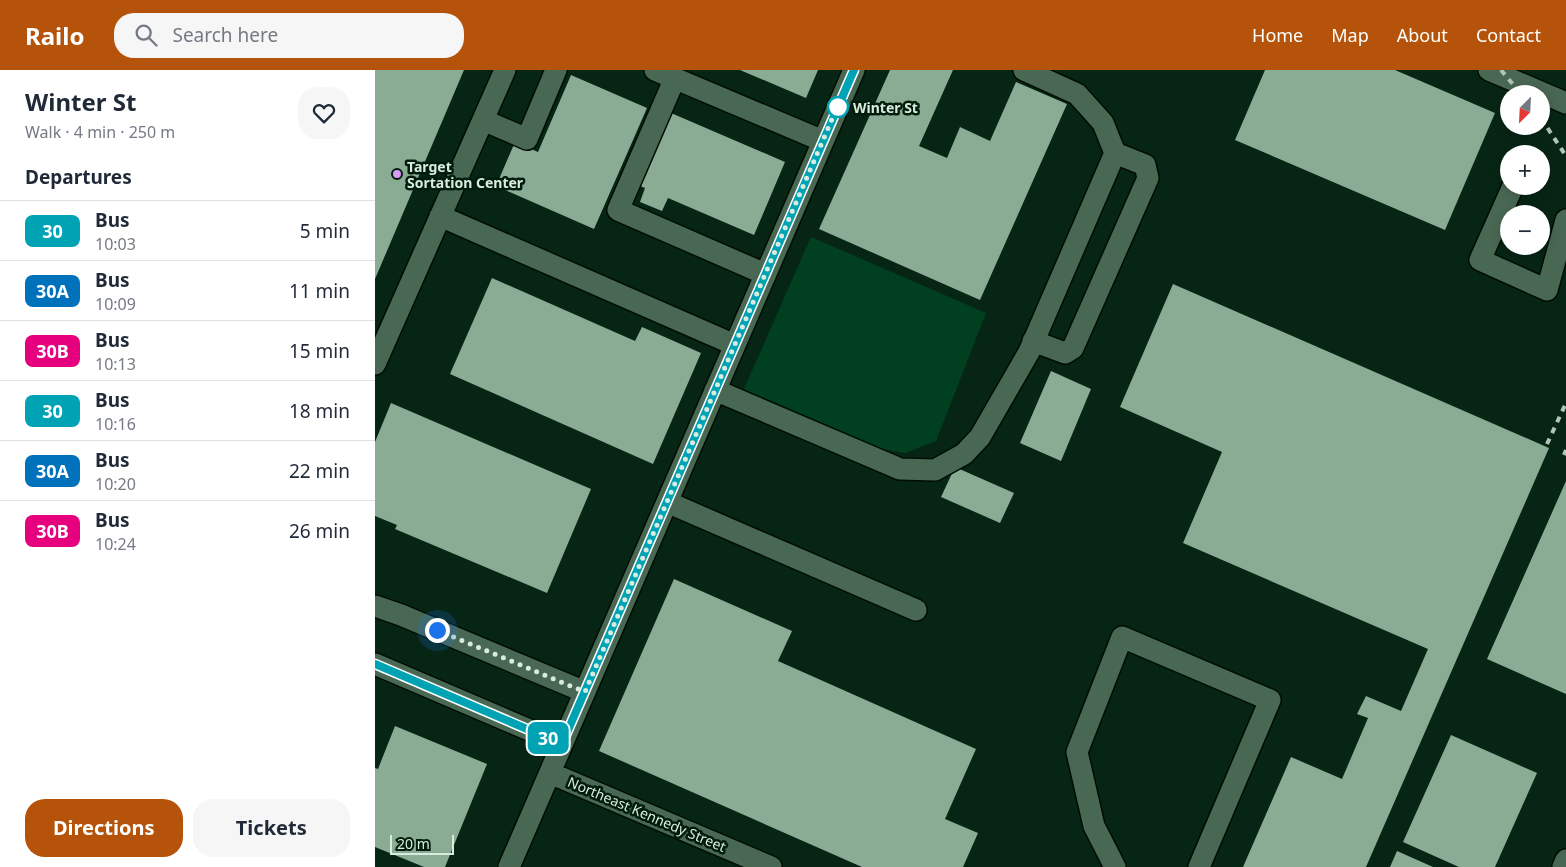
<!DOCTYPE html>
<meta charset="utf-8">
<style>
body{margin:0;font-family:"Noto Sans",sans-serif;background:#f6f6f7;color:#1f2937;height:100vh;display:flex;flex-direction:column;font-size:19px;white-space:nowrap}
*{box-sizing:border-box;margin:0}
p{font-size:16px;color:#747a83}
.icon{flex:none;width:28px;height:28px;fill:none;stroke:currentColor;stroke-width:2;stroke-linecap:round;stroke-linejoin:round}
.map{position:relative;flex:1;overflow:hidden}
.side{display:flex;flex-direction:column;background:#fff;width:375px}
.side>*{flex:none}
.badge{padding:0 10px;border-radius:8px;font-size:18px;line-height:32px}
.needle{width:32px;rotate:204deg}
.tools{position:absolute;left:1125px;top:15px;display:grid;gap:10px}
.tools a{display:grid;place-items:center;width:50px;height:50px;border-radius:50%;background:#fff;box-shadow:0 2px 12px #0003;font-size:25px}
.scale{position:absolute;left:15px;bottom:12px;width:64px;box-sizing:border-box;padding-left:5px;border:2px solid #d9eade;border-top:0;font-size:14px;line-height:18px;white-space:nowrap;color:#d9eade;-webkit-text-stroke:4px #001c0b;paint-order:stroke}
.you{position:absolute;width:25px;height:25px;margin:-12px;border:4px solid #fff;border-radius:50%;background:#1a73e8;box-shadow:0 0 0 8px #1a73e833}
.map>.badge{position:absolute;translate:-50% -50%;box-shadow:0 0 0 2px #fff}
h2{padding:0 25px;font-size:19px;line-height:45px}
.round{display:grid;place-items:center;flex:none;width:52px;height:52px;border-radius:20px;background:#f6f6f7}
.head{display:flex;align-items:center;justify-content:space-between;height:85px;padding:0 25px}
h1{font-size:24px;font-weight:700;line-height:38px}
.cta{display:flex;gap:10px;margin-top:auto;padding:10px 25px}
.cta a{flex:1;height:58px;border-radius:20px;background:#b45309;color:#fff;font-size:20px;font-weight:700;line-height:58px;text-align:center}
.cta a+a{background:#f6f6f7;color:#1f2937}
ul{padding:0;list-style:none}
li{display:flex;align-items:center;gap:15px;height:60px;padding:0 25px;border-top:1px solid #e0e1e3}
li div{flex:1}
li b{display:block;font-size:19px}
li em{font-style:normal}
li .badge{min-width:55px;font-weight:700;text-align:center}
header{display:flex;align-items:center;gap:30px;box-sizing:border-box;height:70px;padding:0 25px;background:#b45309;color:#fff}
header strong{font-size:24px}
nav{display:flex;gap:28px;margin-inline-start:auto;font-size:18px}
.search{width:350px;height:45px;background:#f6f6f7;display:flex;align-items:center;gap:12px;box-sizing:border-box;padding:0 18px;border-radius:20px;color:#747a83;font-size:19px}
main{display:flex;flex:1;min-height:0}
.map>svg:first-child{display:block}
.green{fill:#004020}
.building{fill:#8aab94}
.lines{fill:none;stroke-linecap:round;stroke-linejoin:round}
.minor-casing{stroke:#000d03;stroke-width:24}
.minor{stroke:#496853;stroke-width:21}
.rail{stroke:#b1c4b8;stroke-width:4;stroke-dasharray:6 6;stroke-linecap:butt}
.line-casing{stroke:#fff;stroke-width:11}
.line{stroke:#00a3b4;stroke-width:8}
.walk{stroke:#d9eade;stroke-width:5;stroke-dasharray:0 9}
.stop-dot{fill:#fff;stroke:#00a3b4;stroke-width:2.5}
.poi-dot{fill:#d99af7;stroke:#001c0b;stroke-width:2}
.labels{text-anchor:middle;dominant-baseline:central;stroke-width:5;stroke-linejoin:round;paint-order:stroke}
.stop-label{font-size:14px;font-weight:bold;fill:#d9eade;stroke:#001c0b;text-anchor:start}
.poi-label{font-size:14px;font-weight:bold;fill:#d9eade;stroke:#001c0b;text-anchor:start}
.street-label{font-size:14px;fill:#d9eade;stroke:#001c0b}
</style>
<header>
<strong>Railo</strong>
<div class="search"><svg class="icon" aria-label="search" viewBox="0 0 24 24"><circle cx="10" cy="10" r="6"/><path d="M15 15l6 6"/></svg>Search here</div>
<nav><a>Home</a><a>Map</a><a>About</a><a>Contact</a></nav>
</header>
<main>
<section class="side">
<div class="head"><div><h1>Winter St</h1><p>Walk · 4 min · 250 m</p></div><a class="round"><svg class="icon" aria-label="heart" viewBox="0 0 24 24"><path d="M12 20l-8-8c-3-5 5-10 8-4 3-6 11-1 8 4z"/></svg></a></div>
<h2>Departures</h2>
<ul>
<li><span class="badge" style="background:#00a3b4;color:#fff">30</span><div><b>Bus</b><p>10:03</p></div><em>5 min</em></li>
<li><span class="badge" style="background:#0072bc;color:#fff">30A</span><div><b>Bus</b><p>10:09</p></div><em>11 min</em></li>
<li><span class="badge" style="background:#e6007e;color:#fff">30B</span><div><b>Bus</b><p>10:13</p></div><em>15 min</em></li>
<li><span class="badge" style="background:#00a3b4;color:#fff">30</span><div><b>Bus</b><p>10:16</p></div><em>18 min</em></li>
<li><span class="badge" style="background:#0072bc;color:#fff">30A</span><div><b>Bus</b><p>10:20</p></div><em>22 min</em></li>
<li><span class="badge" style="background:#e6007e;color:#fff">30B</span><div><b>Bus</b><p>10:24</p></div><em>26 min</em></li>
</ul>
<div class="cta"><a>Directions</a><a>Tickets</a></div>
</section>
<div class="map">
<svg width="1191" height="797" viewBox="0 0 1191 797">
<rect width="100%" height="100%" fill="#072514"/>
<!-- green -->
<path class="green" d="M 436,167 L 611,243 L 561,371 L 530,383 L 489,376 L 369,319 Z"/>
<!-- building -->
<path class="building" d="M 0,0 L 89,0 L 0,209 Z
M 365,0 L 443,0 L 431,28 Z
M 515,0 L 578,0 L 544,76 L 572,88 L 585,57 L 615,71 L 641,12 L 692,34 L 605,230 L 444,159 Z
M 890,0 L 1020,0 L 1120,43 L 1070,160 L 860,70 Z
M 196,5 L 272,38 L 219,159 L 121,116 L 140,72 L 163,82 Z
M 296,43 L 410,92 L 379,165 L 293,128 L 287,141 L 265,132 L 270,118 L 265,116 Z
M 117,208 L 260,271 L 267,257 L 326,283 L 278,394 L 75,304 Z
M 798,214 L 1174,378 L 991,797 L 868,797 L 916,687 L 967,709 L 993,648 L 982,644 L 991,626 L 1026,641 L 1053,579 L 808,473 L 847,382 L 745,337 Z
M 676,301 L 716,319 L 686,391 L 645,373 Z
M 16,333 L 216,419 L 172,523 L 20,459 L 22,455 L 0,446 L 0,372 Z
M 580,397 L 639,423 L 625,453 L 566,427 Z
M 1191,411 L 1191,624 L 1112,589 Z
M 299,509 L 417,561 L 403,591 L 601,679 L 570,749 L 603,763 L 588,797 L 487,797 L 224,681 Z
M 20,656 L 112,694 L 70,797 L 49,797 L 0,777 L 0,698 L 3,699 Z
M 1076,665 L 1162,703 L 1120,797 L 1084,797 L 1028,772 Z
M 1022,781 L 1058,797 L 1015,797 Z"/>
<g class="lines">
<defs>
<path id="minor" d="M 280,0 L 448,71
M 1114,0 L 1191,33
M 300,8 L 243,140 L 390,204
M 108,50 L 152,69 L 181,0
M 1138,116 L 1105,190 L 1172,220 L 1191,150
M 65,146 L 360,275
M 658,271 L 690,283 L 698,278 L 773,108 L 770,95 L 740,83
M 0,294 L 130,0
M 340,320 L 525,399 L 560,400 L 589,384 L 605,367 L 654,282 L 740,83 L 728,53 L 702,24 L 649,0
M 292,432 L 541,540
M 0,536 L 26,545 L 210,622
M 0,594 L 187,674
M 175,703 L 396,797
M 134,797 L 479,0
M 740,797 L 719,756 L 702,682 L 747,567 L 895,630 L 824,797
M 1188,797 L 1191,790"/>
</defs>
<!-- minor casing -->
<use href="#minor" class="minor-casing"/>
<!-- minor -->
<use href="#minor" class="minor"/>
<!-- rail -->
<path class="rail" d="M 1126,0 L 1146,24
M 1166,48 L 1191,86
M 1172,374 L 1191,333
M 1189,385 L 1191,380"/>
</g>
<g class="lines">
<defs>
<path id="line" d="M 0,594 L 187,674 L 479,0"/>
</defs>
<!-- line casing -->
<use href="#line" class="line-casing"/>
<!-- line -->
<use href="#line" class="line"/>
<!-- walk -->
<path class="walk" d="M 62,560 L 210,622 L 464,33 L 463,37"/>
</g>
<!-- markers -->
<circle class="stop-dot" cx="463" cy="37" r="10"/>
<circle class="poi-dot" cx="22" cy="104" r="5"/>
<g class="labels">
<!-- stop labels -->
<g class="stop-label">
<text x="478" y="37">Winter St</text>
</g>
<!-- poi labels -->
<g class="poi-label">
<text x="32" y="96">Target<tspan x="32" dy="16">Sortation Center</tspan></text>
</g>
<!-- street labels -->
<g class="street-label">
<text transform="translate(272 744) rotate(23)">Northeast Kennedy Street</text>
</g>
</g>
</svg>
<div class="tools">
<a><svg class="needle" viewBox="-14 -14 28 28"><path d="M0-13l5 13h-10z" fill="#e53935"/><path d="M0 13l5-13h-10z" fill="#747a83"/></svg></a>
<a>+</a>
<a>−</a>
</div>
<div class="scale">20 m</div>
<div class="you" style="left:62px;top:560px"></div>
<b class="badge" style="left:173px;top:668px;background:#00a3b4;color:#fff">30</b>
</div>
</main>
